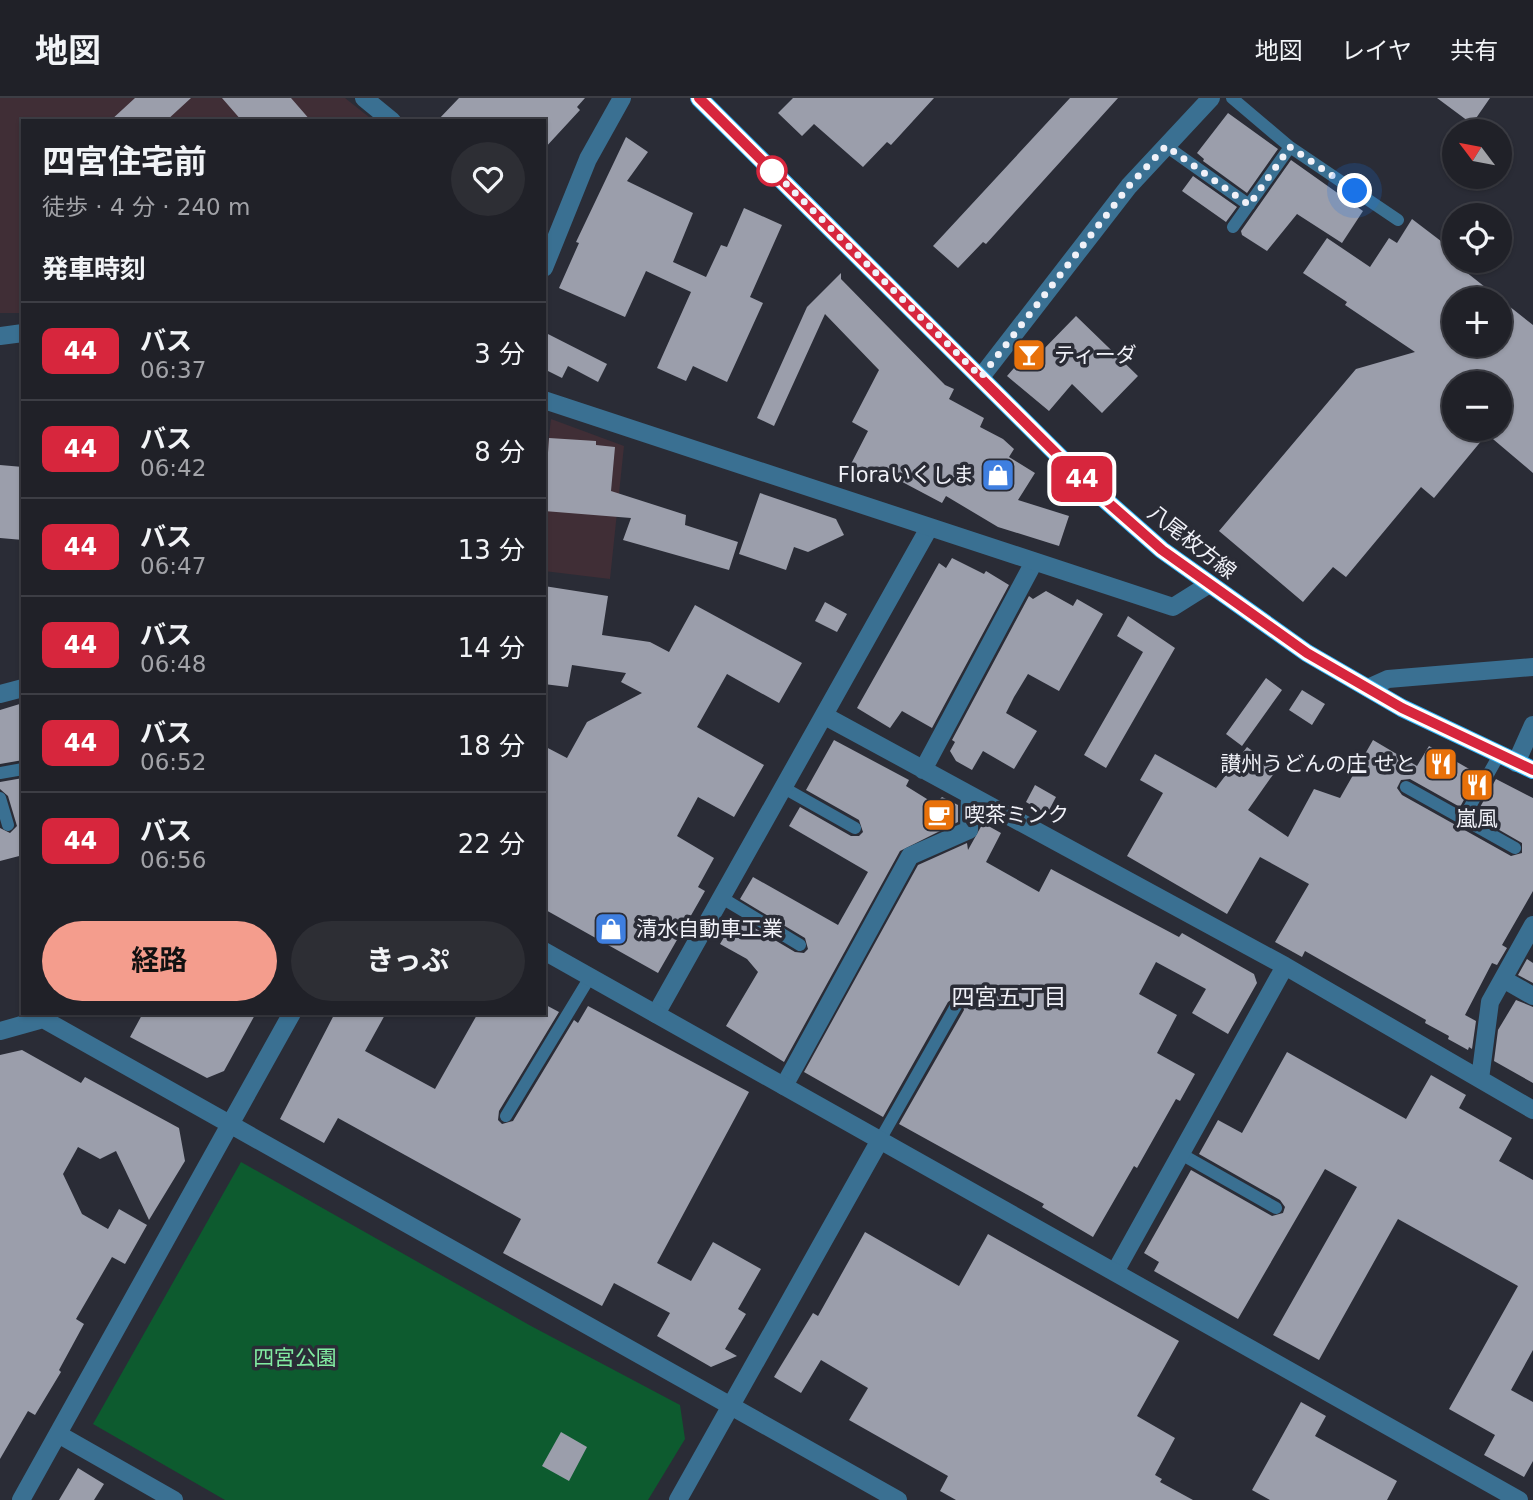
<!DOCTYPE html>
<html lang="ja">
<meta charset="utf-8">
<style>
body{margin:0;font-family:"DejaVu Sans","Noto Sans JP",sans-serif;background:#2d2e34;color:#f1f3f6;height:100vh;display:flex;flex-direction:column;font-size:26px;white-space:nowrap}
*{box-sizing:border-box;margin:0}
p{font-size:23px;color:#a2a3a8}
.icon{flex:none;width:38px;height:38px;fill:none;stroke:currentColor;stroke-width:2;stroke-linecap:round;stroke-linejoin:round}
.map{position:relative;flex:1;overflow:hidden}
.details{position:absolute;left:21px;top:21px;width:525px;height:896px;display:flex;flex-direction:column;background:#202128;border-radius:0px;box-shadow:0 2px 5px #0004,0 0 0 2px #3d3e45}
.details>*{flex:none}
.badge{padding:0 14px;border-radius:10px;font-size:24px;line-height:46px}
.needle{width:46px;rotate:302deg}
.tools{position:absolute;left:1442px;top:21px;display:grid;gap:14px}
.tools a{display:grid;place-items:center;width:70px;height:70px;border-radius:50%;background:#202128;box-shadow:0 2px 5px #0004,0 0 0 2px #3d3e45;font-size:35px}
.you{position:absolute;width:35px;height:35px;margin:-18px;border:5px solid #fff;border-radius:50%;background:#1a73e8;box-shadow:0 0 0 10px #1a73e833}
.map>.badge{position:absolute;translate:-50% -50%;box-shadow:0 0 0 4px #fff}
h2{padding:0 21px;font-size:26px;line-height:63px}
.round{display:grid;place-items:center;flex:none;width:74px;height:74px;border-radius:37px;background:#2d2e34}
.head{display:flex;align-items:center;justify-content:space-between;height:119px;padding:0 21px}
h1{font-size:33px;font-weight:700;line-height:52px}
.primary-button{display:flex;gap:14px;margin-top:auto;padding:14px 21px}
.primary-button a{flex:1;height:80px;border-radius:42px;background:#f49d8d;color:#111;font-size:28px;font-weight:700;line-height:80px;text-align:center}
.primary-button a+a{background:#2d2e34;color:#f1f3f6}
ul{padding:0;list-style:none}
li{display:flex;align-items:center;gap:21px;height:98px;padding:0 21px;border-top:2px solid #3d3e45}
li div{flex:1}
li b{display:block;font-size:26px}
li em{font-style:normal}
li .badge{min-width:77px;font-weight:700;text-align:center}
header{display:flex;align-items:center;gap:42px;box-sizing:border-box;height:98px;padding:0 35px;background:#202128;border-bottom:2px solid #3d3e45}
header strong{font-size:33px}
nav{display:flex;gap:38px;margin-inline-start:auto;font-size:24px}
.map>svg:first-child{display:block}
.education{fill:#402e36}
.green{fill:#0d5b2f}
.building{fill:#9b9eab;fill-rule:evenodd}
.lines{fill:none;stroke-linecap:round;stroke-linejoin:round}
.service{stroke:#3a7092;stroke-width:12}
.minor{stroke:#3a7092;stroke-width:18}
.tertiary{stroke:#3a7092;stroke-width:18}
.primary{stroke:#2fb2f7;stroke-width:18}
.line-casing{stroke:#fff;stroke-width:16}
.line{stroke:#d7263d;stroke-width:10}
.walk{stroke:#f0f1f8;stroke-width:7;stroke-dasharray:0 12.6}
.stop-dot{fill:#fff;stroke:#d7263d;stroke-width:3.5}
.labels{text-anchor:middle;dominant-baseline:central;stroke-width:7;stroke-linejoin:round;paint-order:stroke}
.poi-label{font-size:21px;fill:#f0f1f8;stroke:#2a2c36;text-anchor:start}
.street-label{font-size:21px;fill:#f0f1f8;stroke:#2a2c36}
.park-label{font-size:21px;fill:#82eca2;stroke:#2a2c36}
.neighbourhood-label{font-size:23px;fill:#f0f1f8;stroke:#2a2c36}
</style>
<header>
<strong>地図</strong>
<nav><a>地図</a><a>レイヤ</a><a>共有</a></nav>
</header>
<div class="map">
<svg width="1533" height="1402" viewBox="0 0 1533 1402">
<rect width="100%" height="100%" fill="#2a2c36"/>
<!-- education -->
<path class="education" d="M 0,0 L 345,0 L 374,23 L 23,23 L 23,215 L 0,215 Z
M 551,321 L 624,348 L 610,481 L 544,473 L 544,379 Z"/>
<!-- green -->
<path class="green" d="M 241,1064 L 531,1228 L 680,1307 L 685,1341 L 648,1402 L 225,1402 L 93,1326 Z"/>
<!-- building -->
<path class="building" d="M 135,0 L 191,0 L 166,23 L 110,23 Z
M 222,0 L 291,0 L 311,23 L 242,23 Z
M 459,0 L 585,0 L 577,9 L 580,12 L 544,51 L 544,23 L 437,23 Z
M 793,0 L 934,0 L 891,47 L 887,44 L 863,69 L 814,26 L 802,38 L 778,15 Z
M 1070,0 L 1118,0 L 986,146 L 983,144 L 958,170 L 933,148 Z
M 1437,0 L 1490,0 L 1472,26 Z
M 1228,15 L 1278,51 L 1247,95 L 1203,63 L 1204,61 L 1197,55 Z
M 626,39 L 648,54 L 627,83 L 693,115 L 673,164 L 706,179 L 721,147 L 727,149 L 744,110 L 782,127 L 750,199 L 763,205 L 727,284 L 693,268 L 686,283 L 657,270 L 691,194 L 646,173 L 625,219 L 559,190 L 579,145 L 576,144 Z
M 1291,62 L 1363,113 L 1342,145 L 1297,116 L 1267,153 L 1242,137 L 1241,133 Z
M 1193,78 L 1237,109 L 1226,124 L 1182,93 Z
M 1412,121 L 1454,153 L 1454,163 L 1466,163 L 1461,170 L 1533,227 L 1533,375 L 1487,336 L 1434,400 L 1421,389 L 1346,479 L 1333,469 L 1303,504 L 1219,433 L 1356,271 L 1415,254 L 1345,207 L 1347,204 L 1303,175 L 1327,140 L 1370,169 L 1389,140 L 1397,145 ZM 1454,201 L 1500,201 L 1500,247 L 1454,247 ZM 1454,285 L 1500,285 L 1500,331 L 1454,331 Z
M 841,175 L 841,181 L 945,287 L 954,291 L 949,301 L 984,320 L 980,329 L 1003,341 L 1014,351 L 1009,359 L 1035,375 L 1018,402 L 1069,418 L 1059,448 L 998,429 L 946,398 L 942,405 L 891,378 L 887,385 L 851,366 L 868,333 L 852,324 L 879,272 L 825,216 L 774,328 L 757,320 L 807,209 Z
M 1076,218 L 1138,278 L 1102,315 L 1072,286 L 1049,313 L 1007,278 L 1029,253 L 1036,259 Z
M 544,234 L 607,266 L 598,284 L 568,268 L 562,280 L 544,271 Z
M 549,340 L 596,343 L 596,347 L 615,349 L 611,393 L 686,417 L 685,427 L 738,444 L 729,472 L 623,442 L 631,420 L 544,413 Z
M 0,367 L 23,369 L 23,442 L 0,440 Z
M 760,395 L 836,421 L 844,437 L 808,454 L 794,449 L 786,472 L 739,456 Z
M 952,460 L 984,476 L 986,473 L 1009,487 L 932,630 L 902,613 L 890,630 L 857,610 L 939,465 L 946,470 Z
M 544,488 L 608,498 L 602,537 L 650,544 L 669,554 L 695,507 L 802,565 L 779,605 L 727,576 L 697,629 L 764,667 L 734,719 L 698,699 L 677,738 L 714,760 L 698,789 L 705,793 L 658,875 L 544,811 L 544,648 L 567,660 L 587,624 L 642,595 L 621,584 L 626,575 L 572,567 L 568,589 L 544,586 Z
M 1046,493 L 1073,508 L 1077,501 L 1103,516 L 1059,593 L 1028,576 L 1014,599 L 1006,615 L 1037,633 L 1014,671 L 983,653 L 972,672 L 956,663 L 950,653 L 955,644 L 952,642 L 1029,498 L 1033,501 Z
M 825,504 L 847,516 L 837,534 L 815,523 Z
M 1128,518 L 1175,550 L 1106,670 L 1084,657 L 1143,554 L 1117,538 Z
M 1266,580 L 1282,592 L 1242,648 L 1226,636 Z
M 1302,592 L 1325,606 L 1312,627 L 1289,612 Z
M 23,605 L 23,662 L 0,666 L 0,612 Z
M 834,642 L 909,682 L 906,688 L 935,706 L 942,699 L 958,707 L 958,724 L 900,753 L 784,964 L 726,928 L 758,874 L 747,861 L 720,846 L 736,819 L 795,854 L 804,855 L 808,851 L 805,840 L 740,801 L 753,779 L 838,827 L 868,774 L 789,728 L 800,709 L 851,738 L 859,738 L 863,734 L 859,722 L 806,692 Z
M 1373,642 L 1417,668 L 1429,648 L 1478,676 L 1460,709 L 1410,681 L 1401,682 L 1397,690 L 1402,697 L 1511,758 L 1522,755 L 1522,745 L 1475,718 L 1496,681 L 1533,700 L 1533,793 L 1502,847 L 1507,850 L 1497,867 L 1492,865 L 1465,917 L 1476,923 L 1472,951 L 1469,949 L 1468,952 L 1448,941 L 1449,938 L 1425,925 L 1426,922 L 1305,853 L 1302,859 L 1275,844 L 1309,786 L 1260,759 L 1227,816 L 1127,758 L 1163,695 L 1140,682 L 1155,656 L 1216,690 L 1247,649 L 1277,671 L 1248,712 L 1288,739 L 1314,691 L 1340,700 Z
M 23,680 L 23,757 L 0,763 L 0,730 L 10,735 L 17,728 L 8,698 L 0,691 L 0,684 Z
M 1035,687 L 1056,699 L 1047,716 L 1026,704 Z
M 983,725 L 1001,735 L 986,764 L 1039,794 L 1051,771 L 1179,839 L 1182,835 L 1254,876 L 1257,885 L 1228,936 L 1192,915 L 1206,891 L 1156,864 L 1139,896 L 1177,917 L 1157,955 L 1195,976 L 1180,1003 L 1176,1001 L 1137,1070 L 1134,1068 L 1093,1139 L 1042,1109 L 1044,1106 L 899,1026 L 964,912 L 961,901 L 955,899 L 948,904 L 883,1019 L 804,974 L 918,767 L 967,745 L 968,752 Z
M 1527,861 L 1533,865 L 1533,885 L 1518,877 Z
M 1516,902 L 1533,909 L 1533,985 L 1494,963 L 1498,932 Z
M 544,906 L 559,914 L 499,1013 L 498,1022 L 502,1026 L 513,1023 L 574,922 L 578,925 L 588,908 L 749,994 L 657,1165 L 691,1183 L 713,1144 L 761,1171 L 738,1211 L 746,1216 L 725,1251 L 737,1258 L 711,1269 L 657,1238 L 670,1215 L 614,1185 L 602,1208 L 503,1155 L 521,1121 L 338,1020 L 324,1045 L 280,1021 L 335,915 L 386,915 L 365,953 L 435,991 L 478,915 L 544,915 Z
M 143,915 L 256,915 L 224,973 L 207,980 L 130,939 Z
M 22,952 L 81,985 L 85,979 L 179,1030 L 185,1063 L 149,1122 L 116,1053 L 100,1061 L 78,1049 L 63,1076 L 82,1116 L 108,1131 L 119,1111 L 147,1127 L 125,1166 L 112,1159 L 76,1221 L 84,1226 L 59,1272 L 61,1274 L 35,1317 L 28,1313 L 0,1361 L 0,957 Z
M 1287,954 L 1406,1021 L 1431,977 L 1466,997 L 1459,1010 L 1512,1040 L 1499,1063 L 1533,1082 L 1533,1252 L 1511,1292 L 1533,1304 L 1533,1363 L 1524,1379 L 1484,1357 L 1495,1337 L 1449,1311 L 1518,1188 L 1398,1121 L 1319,1262 L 1273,1237 L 1357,1089 L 1325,1071 L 1238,1221 L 1154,1173 L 1159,1164 L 1144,1155 L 1191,1072 L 1272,1118 L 1283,1115 L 1285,1109 L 1280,1102 L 1199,1056 L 1218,1022 L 1242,1035 Z
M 865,1134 L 959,1188 L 988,1136 L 1179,1243 L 1137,1318 L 1175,1340 L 1155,1377 L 1162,1381 L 1160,1384 L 1193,1402 L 956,1402 L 940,1393 L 948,1378 L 849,1322 L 868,1290 L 821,1262 L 801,1295 L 774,1279 L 813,1215 L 818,1218 Z
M 1301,1304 L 1326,1318 L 1315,1338 L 1397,1383 L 1387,1402 L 1270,1402 L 1252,1392 Z
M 561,1334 L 587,1349 L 569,1383 L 542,1368 Z
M 78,1370 L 104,1386 L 94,1402 L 59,1402 Z"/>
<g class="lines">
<!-- service -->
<path class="service" d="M 1232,0 L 1290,49 L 1398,122
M 1166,48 L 1249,107
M 1233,129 L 1290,49
M 0,675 L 23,671
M 1406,689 L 1515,750
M 784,690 L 855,730
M 0,700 L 8,727
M 1463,721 L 1499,657
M 722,800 L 800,847
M 506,1018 L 590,879
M 880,1042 L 956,908
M 1181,1056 L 1276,1110"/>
<!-- minor -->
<path class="minor" d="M 364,0 L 392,23
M 981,279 L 1129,88 L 1211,0
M 1368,590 L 1388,581 L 1533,569
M 0,596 L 23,590
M 825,618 L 1285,868 L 1533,1012
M 923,672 L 1034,464
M 1503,881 L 1533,898
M 656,916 L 929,430
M 1480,981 L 1490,904 L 1533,827
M 784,988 L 910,758 L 969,732 L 970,697
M 1115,1174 L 1285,868"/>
<!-- tertiary -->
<path class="tertiary" d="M 544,170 L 588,61 L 622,0
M 0,238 L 23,235
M 544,302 L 1173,509 L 1208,487
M 1516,665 L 1533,627
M 544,853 L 1519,1402
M 0,933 L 43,921 L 898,1402
M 58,1336 L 174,1402
M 21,1402 L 292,915
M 678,1402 L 880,1042"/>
<!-- primary -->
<path class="primary" d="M 699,0 L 1087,386 L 1162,452 L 1307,555 L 1402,610 L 1533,672"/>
</g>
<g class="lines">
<defs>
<path id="line" d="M 699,0 L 1087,386 L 1162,452 L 1307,555 L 1402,610 L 1533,672"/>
</defs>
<!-- line casing -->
<use href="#line" class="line-casing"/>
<!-- line -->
<use href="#line" class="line"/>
<!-- walk -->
<path class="walk" d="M 772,73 L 766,66 L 981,279 L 1129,88 L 1166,48 L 1249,107 L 1290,49 L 1355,93"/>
</g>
<!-- icons -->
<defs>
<symbol id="bar-square" viewBox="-11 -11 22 22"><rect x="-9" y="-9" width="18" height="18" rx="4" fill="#e8710a" stroke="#2a2c36"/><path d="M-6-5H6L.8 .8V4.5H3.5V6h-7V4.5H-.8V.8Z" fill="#fff"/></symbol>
<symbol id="shop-square" viewBox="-11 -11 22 22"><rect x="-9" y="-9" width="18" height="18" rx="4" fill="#3f7fe0" stroke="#2a2c36"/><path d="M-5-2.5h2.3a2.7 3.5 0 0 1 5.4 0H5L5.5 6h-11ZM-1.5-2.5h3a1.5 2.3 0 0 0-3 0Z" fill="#fff"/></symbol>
<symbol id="restaurant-square" viewBox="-11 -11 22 22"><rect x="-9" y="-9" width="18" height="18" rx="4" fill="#e8710a" stroke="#2a2c36"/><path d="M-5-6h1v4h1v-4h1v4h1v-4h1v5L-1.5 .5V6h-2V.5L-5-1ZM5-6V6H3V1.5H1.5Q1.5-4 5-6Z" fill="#fff"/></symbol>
<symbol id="cafe-square" viewBox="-11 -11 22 22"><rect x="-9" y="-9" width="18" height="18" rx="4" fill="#e8710a" stroke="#2a2c36"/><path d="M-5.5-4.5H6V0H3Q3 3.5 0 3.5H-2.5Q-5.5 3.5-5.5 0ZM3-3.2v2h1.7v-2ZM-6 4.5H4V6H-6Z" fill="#fff"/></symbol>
</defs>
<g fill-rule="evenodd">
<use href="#bar-square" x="1010" y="238" width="38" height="38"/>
<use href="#shop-square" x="979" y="358" width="38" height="38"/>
<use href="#restaurant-square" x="1422" y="647" width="38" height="38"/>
<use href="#restaurant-square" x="1458" y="668" width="38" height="38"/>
<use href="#cafe-square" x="920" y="698" width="38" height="38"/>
<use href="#shop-square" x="592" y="812" width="38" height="38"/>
</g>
<!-- markers -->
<circle class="stop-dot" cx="772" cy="73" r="14"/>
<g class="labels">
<!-- poi labels -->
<g class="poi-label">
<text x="1054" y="257">ティーダ</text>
<text x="974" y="377" text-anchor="end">Floraいくしま</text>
<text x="1416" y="666" text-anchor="end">讃州うどんの庄 せと</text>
<text x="964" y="717">喫茶ミンク</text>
<text x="1477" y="721" text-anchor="middle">嵐風</text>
<text x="636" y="831">清水自動車工業</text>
</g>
<!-- street labels -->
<g class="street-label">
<text transform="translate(1192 444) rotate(38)">八尾枚方線</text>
</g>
<!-- park labels -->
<g class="park-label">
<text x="295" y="1260">四宮公園</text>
</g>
<!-- neighbourhood labels -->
<g class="neighbourhood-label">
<text x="1009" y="899">四宮五丁目</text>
</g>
</g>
</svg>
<div class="tools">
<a><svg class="needle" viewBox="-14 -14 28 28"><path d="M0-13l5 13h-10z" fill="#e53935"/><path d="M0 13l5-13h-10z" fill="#a2a3a8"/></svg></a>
<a><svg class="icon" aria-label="locate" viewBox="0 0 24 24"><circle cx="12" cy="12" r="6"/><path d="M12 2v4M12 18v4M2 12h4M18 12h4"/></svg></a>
<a>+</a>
<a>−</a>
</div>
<div class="you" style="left:1355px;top:93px"></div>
<b class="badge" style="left:1082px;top:381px;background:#d7263d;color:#fff">44</b>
<section class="details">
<div class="head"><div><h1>四宮住宅前</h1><p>徒歩 · 4 分 · 240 m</p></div><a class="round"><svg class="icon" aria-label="heart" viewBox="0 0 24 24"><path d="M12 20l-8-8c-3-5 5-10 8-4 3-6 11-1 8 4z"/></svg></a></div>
<h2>発車時刻</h2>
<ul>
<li><span class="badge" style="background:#d7263d;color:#fff">44</span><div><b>バス</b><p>06:37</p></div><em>3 分</em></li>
<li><span class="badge" style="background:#d7263d;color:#fff">44</span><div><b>バス</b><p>06:42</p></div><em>8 分</em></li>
<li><span class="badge" style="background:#d7263d;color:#fff">44</span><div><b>バス</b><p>06:47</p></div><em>13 分</em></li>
<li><span class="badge" style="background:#d7263d;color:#fff">44</span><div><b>バス</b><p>06:48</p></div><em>14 分</em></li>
<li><span class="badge" style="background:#d7263d;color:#fff">44</span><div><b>バス</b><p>06:52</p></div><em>18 分</em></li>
<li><span class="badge" style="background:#d7263d;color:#fff">44</span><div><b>バス</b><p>06:56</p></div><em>22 分</em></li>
</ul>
<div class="primary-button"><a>経路</a><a>きっぷ</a></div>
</section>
</div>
